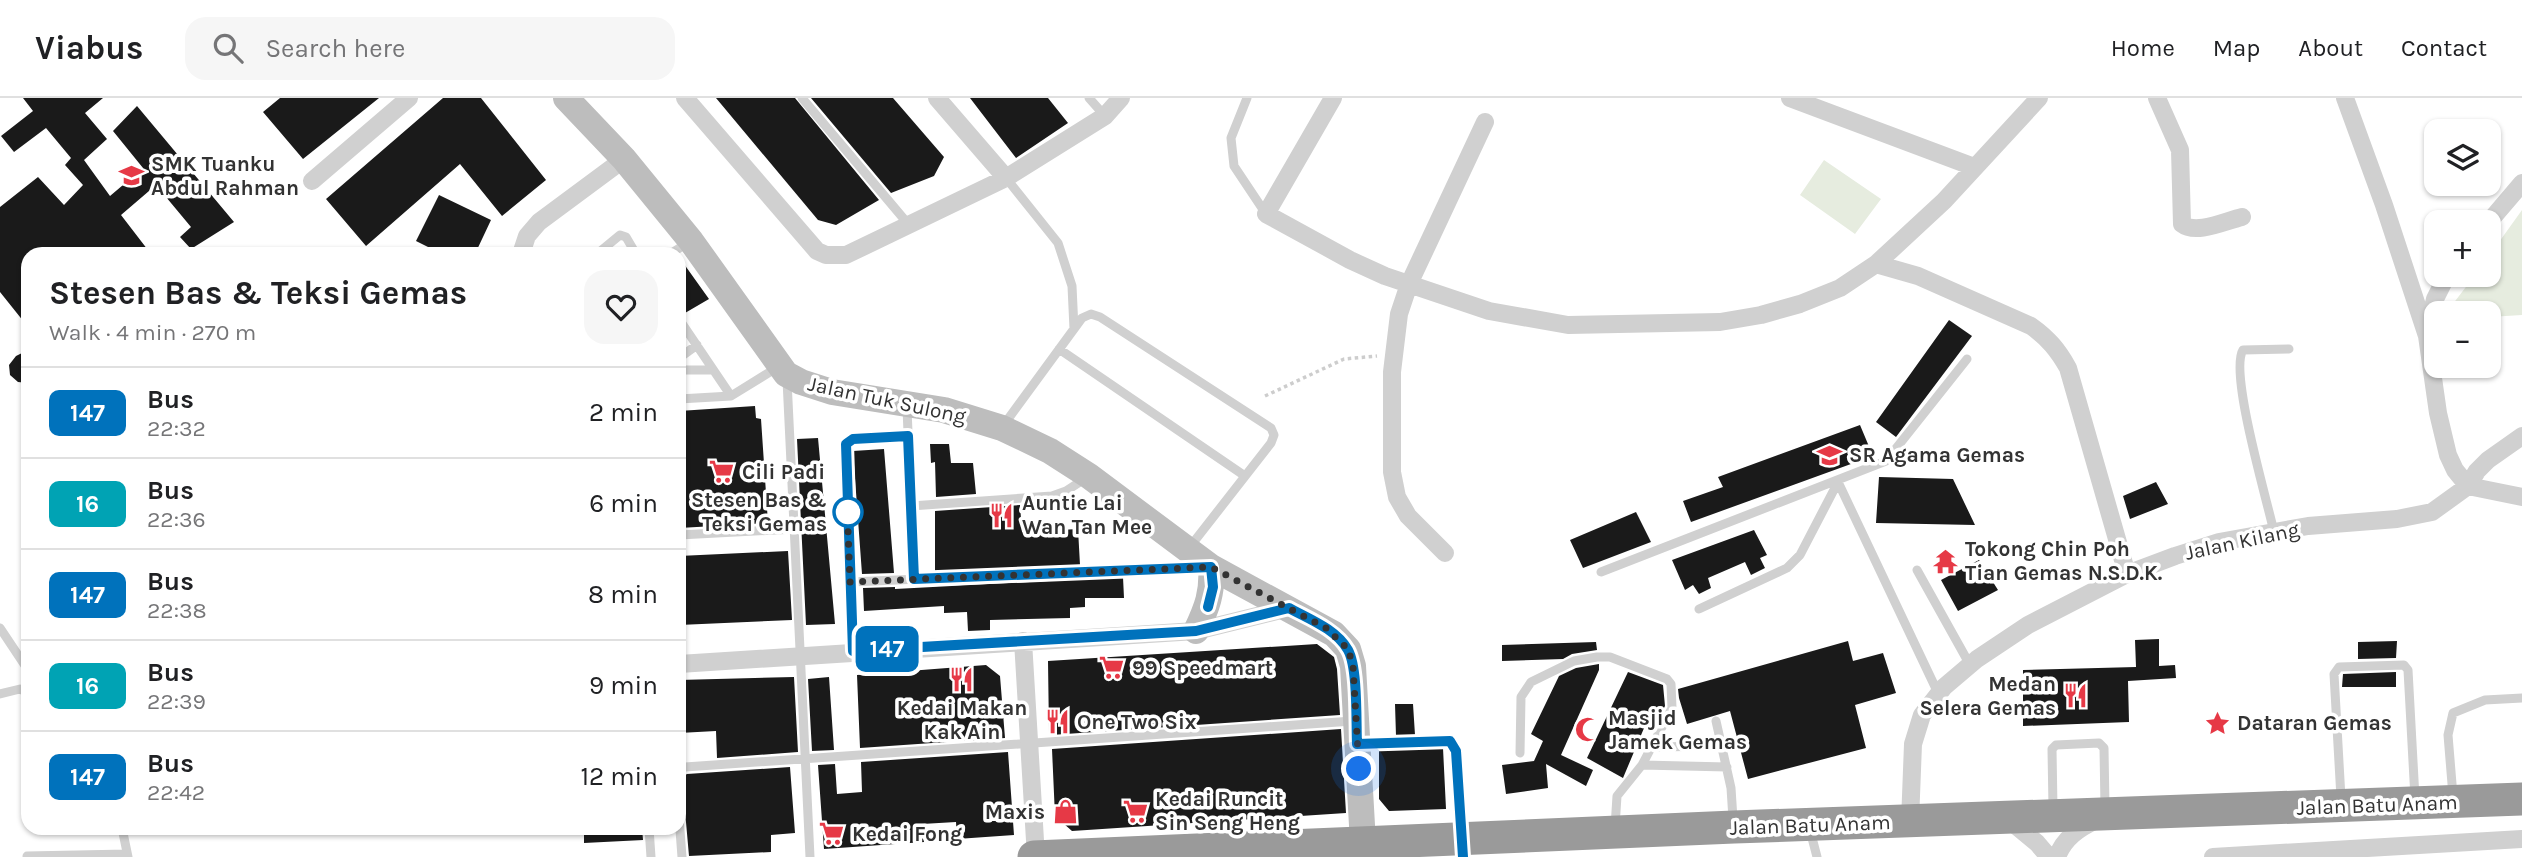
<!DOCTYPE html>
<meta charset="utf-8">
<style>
body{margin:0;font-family:Karla,sans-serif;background:#f6f6f6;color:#202124;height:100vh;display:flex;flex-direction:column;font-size:26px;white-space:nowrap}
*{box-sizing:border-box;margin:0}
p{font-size:23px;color:#757577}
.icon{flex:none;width:38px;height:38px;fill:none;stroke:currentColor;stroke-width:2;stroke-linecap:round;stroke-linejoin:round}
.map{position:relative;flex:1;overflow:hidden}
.sheet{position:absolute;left:21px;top:149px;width:665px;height:588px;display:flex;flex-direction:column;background:#fff;border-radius:21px;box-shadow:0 2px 5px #0004}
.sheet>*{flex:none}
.badge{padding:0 14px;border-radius:10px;font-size:24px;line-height:46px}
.tools{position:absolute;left:2424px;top:21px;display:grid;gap:14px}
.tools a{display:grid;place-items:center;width:77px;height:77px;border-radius:14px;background:#fff;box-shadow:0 2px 5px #0004;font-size:35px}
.you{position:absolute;width:35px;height:35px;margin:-18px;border:5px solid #fff;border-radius:50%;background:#1a73e8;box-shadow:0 0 0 10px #1a73e833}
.map>.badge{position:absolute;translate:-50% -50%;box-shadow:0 0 0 4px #fff}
.round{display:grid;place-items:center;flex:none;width:74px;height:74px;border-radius:21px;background:#f6f6f6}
.summary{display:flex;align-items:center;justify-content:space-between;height:119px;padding:0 28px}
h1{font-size:33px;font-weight:700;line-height:52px}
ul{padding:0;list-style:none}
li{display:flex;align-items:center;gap:21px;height:91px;padding:0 28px;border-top:2px solid #e0e0e0}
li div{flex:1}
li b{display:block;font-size:26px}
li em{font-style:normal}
li .badge{min-width:77px;font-weight:700;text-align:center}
header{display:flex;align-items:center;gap:42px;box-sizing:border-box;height:98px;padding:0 35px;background:#fff;border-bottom:2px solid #e0e0e0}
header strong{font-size:33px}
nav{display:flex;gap:38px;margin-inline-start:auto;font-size:24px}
.search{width:490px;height:63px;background:#f6f6f6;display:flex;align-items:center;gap:18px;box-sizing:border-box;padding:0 24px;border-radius:21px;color:#757577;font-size:26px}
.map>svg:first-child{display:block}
.green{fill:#e6ecdf}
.building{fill:#1a1a1a}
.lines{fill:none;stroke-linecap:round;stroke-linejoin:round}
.path{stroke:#cdcdcd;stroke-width:3.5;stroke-dasharray:3.5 3.5;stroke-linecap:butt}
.lane{stroke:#d0d0d0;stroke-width:9}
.street{stroke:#d0d0d0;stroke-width:18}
.secondary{stroke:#bdbdbd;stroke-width:26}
.highway{stroke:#9a9a9a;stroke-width:33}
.line-casing{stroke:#fff;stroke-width:16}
.line{stroke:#0072bc;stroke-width:10}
.walk{stroke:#333;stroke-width:7;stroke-dasharray:0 12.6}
.stop-dot{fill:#fff;stroke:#0072bc;stroke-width:3.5}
.labels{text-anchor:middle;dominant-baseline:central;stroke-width:7;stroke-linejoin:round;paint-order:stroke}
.poi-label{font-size:21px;font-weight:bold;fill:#333;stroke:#fff;text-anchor:start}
.street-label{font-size:21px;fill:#333;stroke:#fff}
.stop-label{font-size:21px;font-weight:bold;fill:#333;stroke:#fff;text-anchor:end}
</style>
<header>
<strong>Viabus</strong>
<div class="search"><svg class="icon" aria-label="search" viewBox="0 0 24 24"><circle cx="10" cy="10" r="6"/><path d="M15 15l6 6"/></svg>Search here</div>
<nav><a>Home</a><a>Map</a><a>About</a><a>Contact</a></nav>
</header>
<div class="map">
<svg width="2522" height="759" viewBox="0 0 2522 759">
<rect width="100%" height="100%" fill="#fff"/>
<!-- green -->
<path class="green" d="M 1824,62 L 1881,101 L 1855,136 L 1800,97 Z
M 2522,112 L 2522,217 L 2489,219 L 2488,215 L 2446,215 L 2475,177 L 2488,177 L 2489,158 Z"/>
<!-- building -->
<path class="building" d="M 23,0 L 103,0 L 85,15 L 107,41 L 84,62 L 110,98 L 143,70 L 113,33 L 137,8 L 234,124 L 191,151 L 180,139 L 191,129 L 156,87 L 121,117 L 151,156 L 28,156 L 28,229 L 0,194 L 0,109 L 38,79 L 64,107 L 83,87 L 65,67 L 71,60 L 46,30 L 14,54 L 1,38 L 33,13 Z
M 280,0 L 379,0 L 303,61 L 263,14 Z
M 443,0 L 481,0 L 546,82 L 502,118 L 460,66 L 366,148 L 326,101 Z
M 716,0 L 795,0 L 879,102 L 836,127 L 818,122 Z
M 811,0 L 893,0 L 944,59 L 934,78 L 891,95 Z
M 970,0 L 1048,0 L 1068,25 L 1016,60 Z
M 439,97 L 491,122 L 475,156 L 442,156 L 416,143 Z
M 679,159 L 709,201 L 685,215 L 679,207 Z
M 1949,222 L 1972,238 L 1896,339 L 1876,324 Z
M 28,252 L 28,285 L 18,284 L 10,277 L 9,267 L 16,258 Z
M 755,308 L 756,320 L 761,321 L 768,425 L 679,430 L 679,313 Z
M 1860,327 L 1873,358 L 1691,424 L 1683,403 L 1723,389 L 1718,379 Z
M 818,340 L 835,526 L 806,527 L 797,341 Z
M 930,346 L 949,346 L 951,365 L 973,365 L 976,396 L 936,399 L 935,364 L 931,365 Z
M 884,351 L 894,475 L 862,476 L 853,353 Z
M 1879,379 L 1953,381 L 1975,427 L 1876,425 Z
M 2156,384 L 2168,406 L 2130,421 L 2123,398 Z
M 1020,407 L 1022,434 L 1078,431 L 1080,467 L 935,473 L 935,413 Z
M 1636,414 L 1651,444 L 1583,470 L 1570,442 Z
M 1754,432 L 1767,457 L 1760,460 L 1765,470 L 1751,477 L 1745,464 L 1708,480 L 1711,490 L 1699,496 L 1693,487 L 1685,492 L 1672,462 Z
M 788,453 L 792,522 L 679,527 L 679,458 Z
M 1979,462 L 1998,492 L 1958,513 L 1941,482 Z
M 1123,479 L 1124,500 L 1085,500 L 1085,509 L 1070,510 L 1070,520 L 990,522 L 990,532 L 968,533 L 967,514 L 944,515 L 944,508 L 864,513 L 863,490 L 895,489 L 895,491 Z
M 2159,541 L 2159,568 L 2175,567 L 2176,580 L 2128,583 L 2129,624 L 2023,628 L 2023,572 L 2136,569 L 2135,542 Z
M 1848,543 L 1853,563 L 1883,555 L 1896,595 L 1855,607 L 1866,650 L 1748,681 L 1730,613 L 1687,626 L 1679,600 L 1678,591 Z
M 2397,543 L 2396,560 L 2358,561 L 2358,544 Z
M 1596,544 L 1597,552 L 1572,556 L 1563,561 L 1502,563 L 1502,547 Z
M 1317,546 L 1334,559 L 1337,571 L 1340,617 L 1051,637 L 1049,635 L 1048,563 Z
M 1599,566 L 1599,572 L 1561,657 L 1593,672 L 1586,688 L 1546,666 L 1548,690 L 1506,696 L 1502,667 L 1534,663 L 1543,643 L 1531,636 L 1559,578 L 1576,570 Z
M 986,567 L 1000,578 L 1005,640 L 860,650 L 857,577 Z
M 1628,574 L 1663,587 L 1665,608 L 1655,627 L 1647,623 L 1623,680 L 1587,660 Z
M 2396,574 L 2396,589 L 2342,589 L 2343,576 Z
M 794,579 L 798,654 L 717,660 L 716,633 L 679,635 L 679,582 Z
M 829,579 L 834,652 L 812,653 L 808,581 Z
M 1395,606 L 1413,606 L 1415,637 L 1396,638 Z
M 1341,631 L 1346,715 L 1072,733 L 1055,718 L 1052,651 Z
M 1443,650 L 1446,711 L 1389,713 L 1379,701 L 1379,652 Z
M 1008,654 L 1014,737 L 957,741 L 956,724 L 922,726 L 924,744 L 824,751 L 818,667 L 835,666 L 837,696 L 862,694 L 861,664 Z
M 790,669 L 795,735 L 771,737 L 771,754 L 689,758 L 682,679 L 687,676 Z
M 584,730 L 642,730 L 643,742 L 584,745 Z"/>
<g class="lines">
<!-- path -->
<path class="path" d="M 1265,298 L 1344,261 L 1377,258"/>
<!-- lane -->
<path class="lane" d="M 802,0 L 909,127
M 1089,0 L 1105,18
M 1247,0 L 1231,40 L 1234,68 L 1266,116
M 1006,80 L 1058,145 L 1072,188 L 1074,231
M 597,156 L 620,137 L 626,139 L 636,156
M 670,156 L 689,144
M 679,221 L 731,298
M 1059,251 L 1245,378
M 679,260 L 697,247
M 679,272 L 713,272
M 787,282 L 810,759
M 679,301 L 731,298 L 778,269
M 907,310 L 914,481
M 1003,328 L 1082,220 L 1091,216 L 1100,219 L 1271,330 L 1274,337 L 1271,345 L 1189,450
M 1838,384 L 1938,595
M 911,408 L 1052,398 L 1066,393 L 1086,380
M 2274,434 C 2267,402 2229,274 2243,252 L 2289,251
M 679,437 L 795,431
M 1917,472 L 1970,567
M 1601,474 L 1886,363 L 1967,261
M 850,484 L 1202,469
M 1699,511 L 1787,470 L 1800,457 L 1838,384
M 0,530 L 28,572
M 853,553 L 846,346 L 853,341 L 908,338
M 0,596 L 20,591 L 28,595
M 1716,623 L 1731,690 L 1733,721
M 1359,646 L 1450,643 L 1456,653 L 1462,735
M 1653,649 L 1722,648
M 1520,655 L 1521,599 L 1531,584 L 1574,563 L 1597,559 L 1610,559 L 1667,581 L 1671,586 L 1672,610 L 1642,667 L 1617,698 L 1615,729
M 1642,667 L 1727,669
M 679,673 L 685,669 L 1353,623
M 2453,698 L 2448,637 L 2453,615 L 2485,602 L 2522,600
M 2341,700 L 2334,576 L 2339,569 L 2404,567 L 2408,572 L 2415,700
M 2053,710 L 2052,651 L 2056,647 L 2099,645 L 2104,650 L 2105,710
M 679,719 L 682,759
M 122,730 L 128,759
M 649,730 L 651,759
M 1810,732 L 1817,759
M 27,758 L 127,756"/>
<!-- street -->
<path class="street" d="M 685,0 L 817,153 L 826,157 L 846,157 L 1006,80 L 1105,18 L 1121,0
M 937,0 L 1006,80
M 1333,0 L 1266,116 L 1350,162 L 1385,178 L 1489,213 L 1568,227 L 1720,224 L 1761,217 L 1800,206 L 1840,190 L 1876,166 L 1944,103 L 2039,0
M 1790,0 L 1974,69
M 2157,0 L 2180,52 L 2182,126 C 2196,137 2225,123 2242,119
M 2345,0 L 2384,107 L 2427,238 L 2438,315 L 2448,357 L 2455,372 L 2468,388 L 2522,399
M 312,83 L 409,0
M 2488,125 L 2522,85
M 521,156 L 527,138 L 539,124 L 624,61
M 1876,166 L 1918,178 L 2031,228 C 2048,240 2058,252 2068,270 L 2127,476
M 2427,235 L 2435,201 L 2447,177
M 1445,455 L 1408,418 L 1397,399 L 1392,374 L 1392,274 L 1399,216 L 1409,186 L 1485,24
M 1023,543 L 1036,759
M 679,566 L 1196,533 L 1289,510
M 2008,721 L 2037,745 L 2049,759
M 1910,724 L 1913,646 L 1922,617 L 1944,589 L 1977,561 L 2028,527 L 2127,476 L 2175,458 L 2219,444 L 2308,428 L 2397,421 L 2432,414 L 2468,388 L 2477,373 L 2488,362 L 2522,338
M 2057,759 C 2064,740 2079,730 2096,722
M 2213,759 L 2522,741"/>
<!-- secondary -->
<path class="secondary" d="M 566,0 L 624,61 L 691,143 L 786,276 L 801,284 L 832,294 L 944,312 L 1002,330 L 1050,353 L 1089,378 L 1211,469 L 1334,536 L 1348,551 L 1353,568 L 1363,745
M 1196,533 C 1207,510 1213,494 1211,469"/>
<!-- highway -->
<path class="highway" d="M 1034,759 L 1734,729 L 2522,701"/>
</g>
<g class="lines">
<defs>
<path id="line" d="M 1208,509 L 1213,489 L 1211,469 L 914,481 L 908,338 L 853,341 L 846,346 L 853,553 L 1196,533 L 1289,510 C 1309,521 1336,531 1348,552 C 1358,570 1356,623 1357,646 L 1450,643 L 1456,653 L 1463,759"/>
</defs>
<!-- line casing -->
<use href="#line" class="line-casing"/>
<!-- line -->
<use href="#line" class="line"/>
<!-- walk -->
<path class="walk" d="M 848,414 L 847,405 L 850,484 L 1211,469 L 1326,530 L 1348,551 L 1353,568 L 1359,671"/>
</g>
<!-- icons -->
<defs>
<symbol id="school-bare" viewBox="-9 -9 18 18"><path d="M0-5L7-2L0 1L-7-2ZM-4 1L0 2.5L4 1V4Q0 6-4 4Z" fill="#e63946" stroke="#fff" stroke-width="2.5" paint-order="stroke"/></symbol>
<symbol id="supermarket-bare" viewBox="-9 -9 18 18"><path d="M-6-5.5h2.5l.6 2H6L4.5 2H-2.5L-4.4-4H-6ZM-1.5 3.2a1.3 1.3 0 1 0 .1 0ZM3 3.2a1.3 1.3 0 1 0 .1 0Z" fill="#e63946" stroke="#fff" stroke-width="2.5" paint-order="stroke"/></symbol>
<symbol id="restaurant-bare" viewBox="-9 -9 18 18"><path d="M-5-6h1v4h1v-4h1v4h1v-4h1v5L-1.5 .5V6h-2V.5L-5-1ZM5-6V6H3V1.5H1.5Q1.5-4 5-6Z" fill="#e63946" stroke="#fff" stroke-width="2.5" paint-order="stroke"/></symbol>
<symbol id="temple-bare" viewBox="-9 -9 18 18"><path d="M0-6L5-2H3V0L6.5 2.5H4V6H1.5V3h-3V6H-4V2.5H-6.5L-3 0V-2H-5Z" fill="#e63946" stroke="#fff" stroke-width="2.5" paint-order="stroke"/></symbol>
<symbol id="sight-bare" viewBox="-9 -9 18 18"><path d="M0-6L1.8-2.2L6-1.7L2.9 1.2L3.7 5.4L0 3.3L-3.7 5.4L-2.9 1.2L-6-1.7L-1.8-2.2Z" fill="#e63946" stroke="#fff" stroke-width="2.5" paint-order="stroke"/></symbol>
<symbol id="mosque-bare" viewBox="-9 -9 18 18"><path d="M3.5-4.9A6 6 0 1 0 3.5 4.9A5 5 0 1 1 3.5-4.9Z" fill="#e63946" stroke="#fff" stroke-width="2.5" paint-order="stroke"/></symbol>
<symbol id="shop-bare" viewBox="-9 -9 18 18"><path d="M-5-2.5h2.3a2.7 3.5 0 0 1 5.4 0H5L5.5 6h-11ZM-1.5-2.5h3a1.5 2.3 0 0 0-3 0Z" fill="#e63946" stroke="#fff" stroke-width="2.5" paint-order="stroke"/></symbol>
</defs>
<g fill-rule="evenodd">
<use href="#school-bare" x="114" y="60" width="35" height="35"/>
<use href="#school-bare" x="1812" y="340" width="35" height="35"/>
<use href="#supermarket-bare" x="704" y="356" width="35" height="35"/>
<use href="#restaurant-bare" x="984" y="400" width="35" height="35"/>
<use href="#temple-bare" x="1928" y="446" width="35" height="35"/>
<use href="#supermarket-bare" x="1094" y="552" width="35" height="35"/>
<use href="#restaurant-bare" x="944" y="564" width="35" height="35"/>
<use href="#restaurant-bare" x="2058" y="580" width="35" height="35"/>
<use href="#restaurant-bare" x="1040" y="606" width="35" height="35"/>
<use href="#sight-bare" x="2200" y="608" width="35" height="35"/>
<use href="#mosque-bare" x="1570" y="614" width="35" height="35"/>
<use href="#supermarket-bare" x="1118" y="696" width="35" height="35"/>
<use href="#shop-bare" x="1048" y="696" width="35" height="35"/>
<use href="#supermarket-bare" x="814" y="718" width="35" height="35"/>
</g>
<!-- markers -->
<circle class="stop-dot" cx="848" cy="414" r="14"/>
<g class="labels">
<!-- poi labels -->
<g class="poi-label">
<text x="151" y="66">SMK Tuanku<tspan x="151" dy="24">Abdul Rahman</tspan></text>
<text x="1849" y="357">SR Agama Gemas</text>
<text x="742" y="374">Cili Padi</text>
<text x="1022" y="405">Auntie Lai<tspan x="1022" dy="24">Wan Tan Mee</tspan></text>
<text x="1965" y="451">Tokong Chin Poh<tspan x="1965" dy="24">Tian Gemas N.S.D.K.</tspan></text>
<text x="1132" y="570">99 Speedmart</text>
<text x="2056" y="586" text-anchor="end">Medan<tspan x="2056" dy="24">Selera Gemas</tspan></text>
<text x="962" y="610" text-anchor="middle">Kedai Makan<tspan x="962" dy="24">Kak Ain</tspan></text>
<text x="1608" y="620">Masjid<tspan x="1608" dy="24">Jamek Gemas</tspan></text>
<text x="1077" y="624">One Two Six</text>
<text x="2237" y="625">Dataran Gemas</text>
<text x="1155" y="701">Kedai Runcit<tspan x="1155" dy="24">Sin Seng Heng</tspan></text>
<text x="1045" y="714" text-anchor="end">Maxis</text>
<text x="852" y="736">Kedai Fong</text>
</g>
<!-- street labels -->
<g class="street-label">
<text transform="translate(887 302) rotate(12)">Jalan Tuk Sulong</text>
<text transform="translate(2242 443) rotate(-12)">Jalan Kilang</text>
<text transform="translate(2377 707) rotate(-2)">Jalan Batu Anam</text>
<text transform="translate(1810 727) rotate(-2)">Jalan Batu Anam</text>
</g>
<!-- stop labels -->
<g class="stop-label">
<text x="827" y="402">Stesen Bas &amp;<tspan x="827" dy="24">Teksi Gemas</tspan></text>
</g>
</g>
</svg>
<div class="tools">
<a><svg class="icon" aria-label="layers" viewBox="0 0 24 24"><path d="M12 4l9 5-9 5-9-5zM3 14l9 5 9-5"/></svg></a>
<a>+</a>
<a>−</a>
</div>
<div class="you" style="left:1359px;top:671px"></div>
<b class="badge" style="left:887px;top:551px;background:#0072bc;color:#fff">147</b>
<section class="sheet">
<div class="summary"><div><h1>Stesen Bas &amp; Teksi Gemas</h1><p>Walk · 4 min · 270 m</p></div><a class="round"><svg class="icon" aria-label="heart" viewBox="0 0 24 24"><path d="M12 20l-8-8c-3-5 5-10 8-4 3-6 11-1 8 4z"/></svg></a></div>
<ul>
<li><span class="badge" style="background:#0072bc;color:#fff">147</span><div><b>Bus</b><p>22:32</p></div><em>2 min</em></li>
<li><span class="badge" style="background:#00a3b4;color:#fff">16</span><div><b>Bus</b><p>22:36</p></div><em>6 min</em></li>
<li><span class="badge" style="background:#0072bc;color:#fff">147</span><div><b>Bus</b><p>22:38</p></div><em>8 min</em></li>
<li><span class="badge" style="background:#00a3b4;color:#fff">16</span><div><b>Bus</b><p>22:39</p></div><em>9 min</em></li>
<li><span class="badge" style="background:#0072bc;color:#fff">147</span><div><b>Bus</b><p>22:42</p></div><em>12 min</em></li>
</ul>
</section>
</div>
